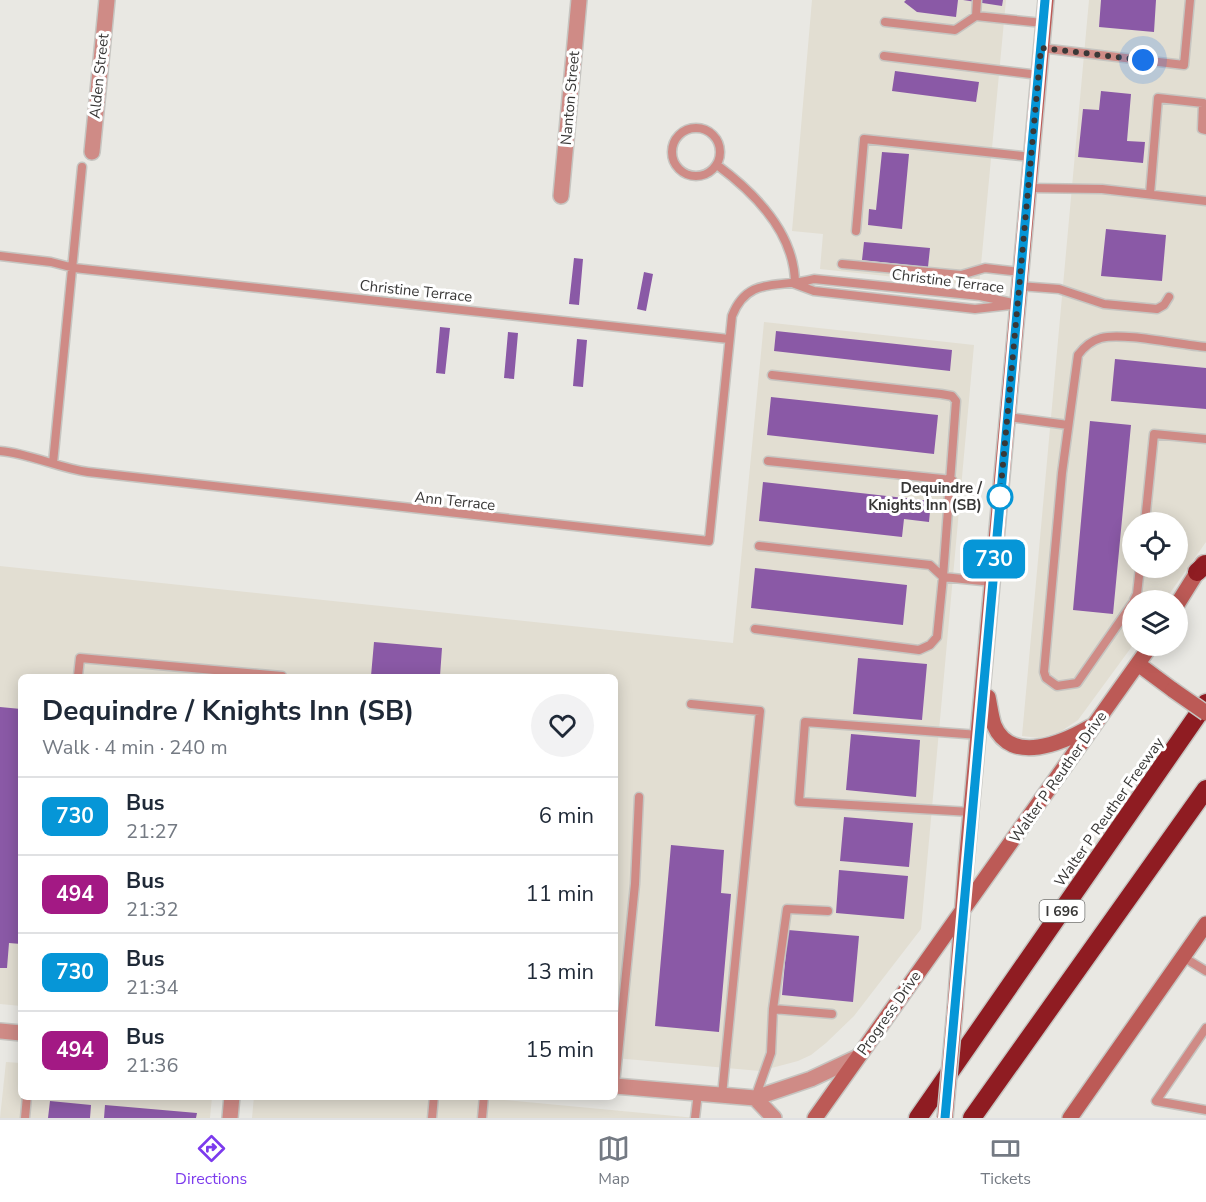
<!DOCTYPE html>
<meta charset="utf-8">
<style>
body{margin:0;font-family:"Nunito Sans",sans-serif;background:#f2f2f3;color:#1f2937;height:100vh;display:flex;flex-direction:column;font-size:22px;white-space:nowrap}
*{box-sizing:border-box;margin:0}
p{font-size:20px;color:#747a83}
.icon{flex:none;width:33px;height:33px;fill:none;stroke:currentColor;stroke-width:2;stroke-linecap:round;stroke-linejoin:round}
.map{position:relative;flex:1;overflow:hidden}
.drawer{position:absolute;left:18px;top:674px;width:600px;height:426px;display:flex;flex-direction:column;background:#fff;border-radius:9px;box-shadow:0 3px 15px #0003}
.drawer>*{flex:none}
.badge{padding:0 12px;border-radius:9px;font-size:21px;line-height:39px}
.tools{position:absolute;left:1122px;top:512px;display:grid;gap:12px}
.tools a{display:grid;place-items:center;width:66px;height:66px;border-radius:50%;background:#fff;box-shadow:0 3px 15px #0003;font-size:30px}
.you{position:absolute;width:30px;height:30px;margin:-15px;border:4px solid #fff;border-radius:50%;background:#1a73e8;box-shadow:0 0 0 9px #1a73e833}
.map>.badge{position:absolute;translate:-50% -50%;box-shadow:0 0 0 3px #fff}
.round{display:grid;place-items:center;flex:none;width:63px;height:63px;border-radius:32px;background:#f2f2f3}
.summary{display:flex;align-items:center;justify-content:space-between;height:102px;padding:0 24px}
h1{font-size:28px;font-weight:700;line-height:45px}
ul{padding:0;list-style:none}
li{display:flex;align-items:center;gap:18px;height:78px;padding:0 24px;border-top:2px solid #e0e1e3}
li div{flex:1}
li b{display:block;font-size:22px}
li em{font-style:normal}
li .badge{min-width:66px;font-weight:700;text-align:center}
.dock{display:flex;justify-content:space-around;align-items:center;height:84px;border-top:2px solid #e0e1e3;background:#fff;font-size:16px;color:#747a83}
.dock a{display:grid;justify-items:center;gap:3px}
.dock .on{color:#7c3aed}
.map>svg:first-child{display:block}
.built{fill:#e2ded2;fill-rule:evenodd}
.building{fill:#8a59a6}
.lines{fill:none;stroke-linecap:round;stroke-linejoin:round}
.service-casing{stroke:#c6c5c1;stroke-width:11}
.minor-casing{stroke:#c6c5c1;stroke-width:18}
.tertiary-casing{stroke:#c6c5c1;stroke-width:18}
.secondary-casing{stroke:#c6c5c1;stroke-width:18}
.motorway-casing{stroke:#c6c5c1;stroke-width:21}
.service{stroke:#cf8b86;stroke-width:8}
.minor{stroke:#cf8b86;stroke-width:15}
.tertiary{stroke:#cf8b86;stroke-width:15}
.secondary{stroke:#bc5a56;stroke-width:15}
.motorway{stroke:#8f1c22;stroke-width:18}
.secondary-bridge-casing{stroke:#c6c5c1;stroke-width:18;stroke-linecap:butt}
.secondary-bridge{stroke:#bc5a56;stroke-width:15}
.line-casing{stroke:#fff;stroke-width:14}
.line{stroke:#0696d7;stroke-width:9}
.walk{stroke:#393837;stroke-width:6;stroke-dasharray:0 10.8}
.stop-dot{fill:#fff;stroke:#0696d7;stroke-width:3}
.labels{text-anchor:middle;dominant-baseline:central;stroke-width:6;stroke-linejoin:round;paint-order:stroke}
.shield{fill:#fff;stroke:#747473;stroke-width:1.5}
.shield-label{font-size:14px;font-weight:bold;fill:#393837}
.street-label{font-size:15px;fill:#393837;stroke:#fff}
.stop-label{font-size:15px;font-weight:bold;fill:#393837;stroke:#fff;text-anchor:end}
</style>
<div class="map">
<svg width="1206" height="1118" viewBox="0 0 1206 1118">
<rect width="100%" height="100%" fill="#e9e8e3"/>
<!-- built -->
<path class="built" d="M 812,0 L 1006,0 L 979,286 L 820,269 L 823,234 L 792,231 Z
M 1089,0 L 1206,0 L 1206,542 L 1165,600 L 1132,600 L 1133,645 L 1078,720 L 1060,732 L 1039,738 L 1022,736 ZM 1132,522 L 1178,522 L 1178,567 L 1132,567 Z
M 764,322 L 974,345 L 921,929 L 854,1016 L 826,1043 L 811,1055 L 798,1061 L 760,1071 L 615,1058 L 615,676 L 21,676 L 21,1006 L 0,1004 L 0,566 L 733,643 Z
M 6,1062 L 21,1063 L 21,1096 L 212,1097 L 210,1118 L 0,1118 Z
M 254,1096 L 473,1097 L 696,1118 L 252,1118 Z"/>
<!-- building -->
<path class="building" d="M 906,0 L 958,0 L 956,17 L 917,12 L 904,2 Z
M 963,0 L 1003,0 L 1002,6 Z
M 1101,0 L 1156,0 L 1154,32 L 1099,27 Z
M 895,71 L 979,82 L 976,102 L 892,91 Z
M 1101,91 L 1131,94 L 1127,141 L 1145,142 L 1143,163 L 1078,157 L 1083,109 L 1099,110 Z
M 882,152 L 909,154 L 902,229 L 868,225 L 869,209 L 876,210 Z
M 1106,229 L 1166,235 L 1162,281 L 1101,276 Z
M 864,242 L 930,248 L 928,267 L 862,260 Z
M 574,258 L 583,259 L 579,305 L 569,304 Z
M 644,272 L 653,274 L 646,311 L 637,309 Z
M 440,327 L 450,328 L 445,374 L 436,373 Z
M 776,331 L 952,350 L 950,371 L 774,351 Z
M 508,332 L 518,333 L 514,379 L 504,378 Z
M 577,339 L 587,340 L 583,387 L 573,386 Z
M 1115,359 L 1206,368 L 1206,409 L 1111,401 Z
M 771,397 L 938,415 L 934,454 L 767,435 Z
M 1090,421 L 1131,425 L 1113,614 L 1073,610 Z
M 763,482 L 931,501 L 929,522 L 904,519 L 902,537 L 759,521 Z
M 755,568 L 907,585 L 903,625 L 751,608 Z
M 374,642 L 442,648 L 440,676 L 371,676 Z
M 858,658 L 927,664 L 922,720 L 853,714 Z
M 0,707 L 21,709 L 21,944 L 9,943 L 7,968 L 0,968 Z
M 851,734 L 920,740 L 916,797 L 846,790 Z
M 844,817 L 913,823 L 909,867 L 840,861 Z
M 671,845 L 724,850 L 721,893 L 731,894 L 719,1032 L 655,1026 Z
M 839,870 L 908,876 L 904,919 L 836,913 Z
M 788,930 L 859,936 L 853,1002 L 782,995 Z
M 50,1101 L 91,1105 L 90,1118 L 48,1118 Z
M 105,1105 L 197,1113 L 196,1118 L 104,1118 Z"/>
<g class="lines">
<defs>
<path id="service" d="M 977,0 L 976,16 L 1043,23
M 885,22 L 955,30 L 976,16
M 1041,48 L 1184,65 L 1190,0
M 884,56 L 1039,75
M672 152a24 24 0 1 1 48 0a24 24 0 1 1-48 0Z
M 717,165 C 755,193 795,233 795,284
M 1029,188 L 1102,189 L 1206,201
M 1150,194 L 1158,98 L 1203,103 L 1202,129 L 1206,130
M 856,231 L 864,139 L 1031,157
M 0,256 L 51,262 L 74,268 L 729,339
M 842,264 L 961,275 L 985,268 L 1021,272
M 795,284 L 814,291 L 975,309 L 1011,305
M 1019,286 L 1059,289 L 1104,304 L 1157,309 L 1164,305 L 1169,297
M 772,375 L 941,394 L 952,396 L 956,401 L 943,577
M 1008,417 L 1068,425
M 0,451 C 32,454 58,468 88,472 C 295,496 502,519 709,541 L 732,316 C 748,275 779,289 814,279 L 980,296 L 1018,304
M 768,461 L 952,480
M 53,463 L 82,167
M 1145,522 L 1154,434 L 1206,439
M 759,546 L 930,565 L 943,577
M 1134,600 L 1137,594 L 1140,567
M 1132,604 L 1077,683 L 1057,686 L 1046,678 L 1044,672 L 1062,473 L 1078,355 C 1084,347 1090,341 1101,338 C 1123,332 1180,345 1206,347
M 755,629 L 919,650 L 930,645 L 937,637 L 943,577 L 992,582
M 78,676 L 80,658 L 282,676
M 691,704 L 760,711 L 722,1095
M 971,812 L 799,802 L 805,722 L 979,735
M 1183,957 L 1206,971
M 773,1009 L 832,1014
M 1206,1028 L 1156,1101 L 1206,1110
M 615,1084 L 635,884 L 639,797
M 755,1098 L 771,1053 L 773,1009 L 787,909 L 828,911
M 25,1118 L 27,1096
M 432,1118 L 434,1096
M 482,1118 L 484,1096
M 695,1118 L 698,1093"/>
<path id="minor" d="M 92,152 L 107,0
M 561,196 L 579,0
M 230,1118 L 232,1096"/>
<path id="tertiary" d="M 0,1031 L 21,1033
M 615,1086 L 755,1098 L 811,1079 L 858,1057
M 755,1098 L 774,1118"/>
<path id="secondary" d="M 1178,603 L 1203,563
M 1138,664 L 1173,690
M 988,697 C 990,706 991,716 994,725 C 1011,766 1064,742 1090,727
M 955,1009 L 966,865 L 1046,0
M 815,1118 L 1151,645
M 1070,1118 L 1206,924"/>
<path id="motorway" d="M 1197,572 L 1206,564
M 918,1118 L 1206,703
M 972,1118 L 1206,789"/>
</defs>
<!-- service casing -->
<use href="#service" class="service-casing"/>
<!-- minor casing -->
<use href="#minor" class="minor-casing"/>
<!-- tertiary casing -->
<use href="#tertiary" class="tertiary-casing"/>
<!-- secondary casing -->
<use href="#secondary" class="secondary-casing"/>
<!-- motorway casing -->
<use href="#motorway" class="motorway-casing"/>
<!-- service -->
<use href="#service" class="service"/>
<!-- minor -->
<use href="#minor" class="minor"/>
<!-- tertiary -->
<use href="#tertiary" class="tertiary"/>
<!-- secondary -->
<use href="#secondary" class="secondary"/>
<!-- motorway -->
<use href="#motorway" class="motorway"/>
<defs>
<path id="secondary-bridge" d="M 1173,690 L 1206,713
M 945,1118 L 955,1009"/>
</defs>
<!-- secondary-bridge casing -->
<use href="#secondary-bridge" class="secondary-bridge-casing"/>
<!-- secondary-bridge -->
<use href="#secondary-bridge" class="secondary-bridge"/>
</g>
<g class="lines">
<defs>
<path id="line" d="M 945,1118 L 1045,0"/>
</defs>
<!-- line casing -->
<use href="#line" class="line-casing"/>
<!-- line -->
<use href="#line" class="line"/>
<!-- walk -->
<path class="walk" d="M 1000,497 L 1041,48 L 1143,60"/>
</g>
<!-- markers -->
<circle class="stop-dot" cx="1000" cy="497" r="12"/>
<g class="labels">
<!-- shield labels -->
<rect class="shield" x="1039.5" y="900" width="45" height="22" rx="4.5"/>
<g class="shield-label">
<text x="1062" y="911">I 696</text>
</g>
<!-- street labels -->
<g class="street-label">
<text transform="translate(99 76) rotate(-84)">Alden Street</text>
<text transform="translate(570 98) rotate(-85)">Nanton Street</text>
<text transform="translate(948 281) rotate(7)">Christine Terrace</text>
<text transform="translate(416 291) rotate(6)">Christine Terrace</text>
<text transform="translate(455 501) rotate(6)">Ann Terrace</text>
<text transform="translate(1058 777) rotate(-55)">Walter P Reuther Drive</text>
<text transform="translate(1109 812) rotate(-55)">Walter P Reuther Freeway</text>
<text transform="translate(889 1013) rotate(-55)">Progress Drive</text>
</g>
<!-- stop labels -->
<g class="stop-label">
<text x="982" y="488">Dequindre /<tspan x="982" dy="17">Knights Inn (SB)</tspan></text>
</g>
</g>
</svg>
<div class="tools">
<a><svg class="icon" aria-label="locate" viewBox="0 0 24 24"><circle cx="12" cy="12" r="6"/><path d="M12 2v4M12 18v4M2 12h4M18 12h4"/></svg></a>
<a><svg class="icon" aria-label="layers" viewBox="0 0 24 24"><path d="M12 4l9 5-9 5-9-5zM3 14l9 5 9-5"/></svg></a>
</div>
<div class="you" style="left:1143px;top:60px"></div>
<b class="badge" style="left:994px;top:559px;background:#0696d7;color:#fff">730</b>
<section class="drawer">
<div class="summary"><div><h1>Dequindre / Knights Inn (SB)</h1><p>Walk · 4 min · 240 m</p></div><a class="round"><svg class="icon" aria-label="heart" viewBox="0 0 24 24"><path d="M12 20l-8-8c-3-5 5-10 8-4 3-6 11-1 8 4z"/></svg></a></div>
<ul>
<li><span class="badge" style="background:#0696d7;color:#fff">730</span><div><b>Bus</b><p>21:27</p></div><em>6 min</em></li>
<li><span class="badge" style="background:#a31984;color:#fff">494</span><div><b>Bus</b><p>21:32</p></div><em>11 min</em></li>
<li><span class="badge" style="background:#0696d7;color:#fff">730</span><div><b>Bus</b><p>21:34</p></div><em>13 min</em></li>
<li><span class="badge" style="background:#a31984;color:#fff">494</span><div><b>Bus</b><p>21:36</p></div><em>15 min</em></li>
</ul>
</section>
</div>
<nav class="dock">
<a class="on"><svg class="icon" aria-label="directions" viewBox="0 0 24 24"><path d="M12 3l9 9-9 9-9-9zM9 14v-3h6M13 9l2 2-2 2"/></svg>Directions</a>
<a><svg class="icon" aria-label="map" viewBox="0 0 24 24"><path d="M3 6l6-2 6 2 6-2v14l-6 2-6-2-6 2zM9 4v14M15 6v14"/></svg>Map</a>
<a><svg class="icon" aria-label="tickets" viewBox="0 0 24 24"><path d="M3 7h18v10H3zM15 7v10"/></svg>Tickets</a>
</nav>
